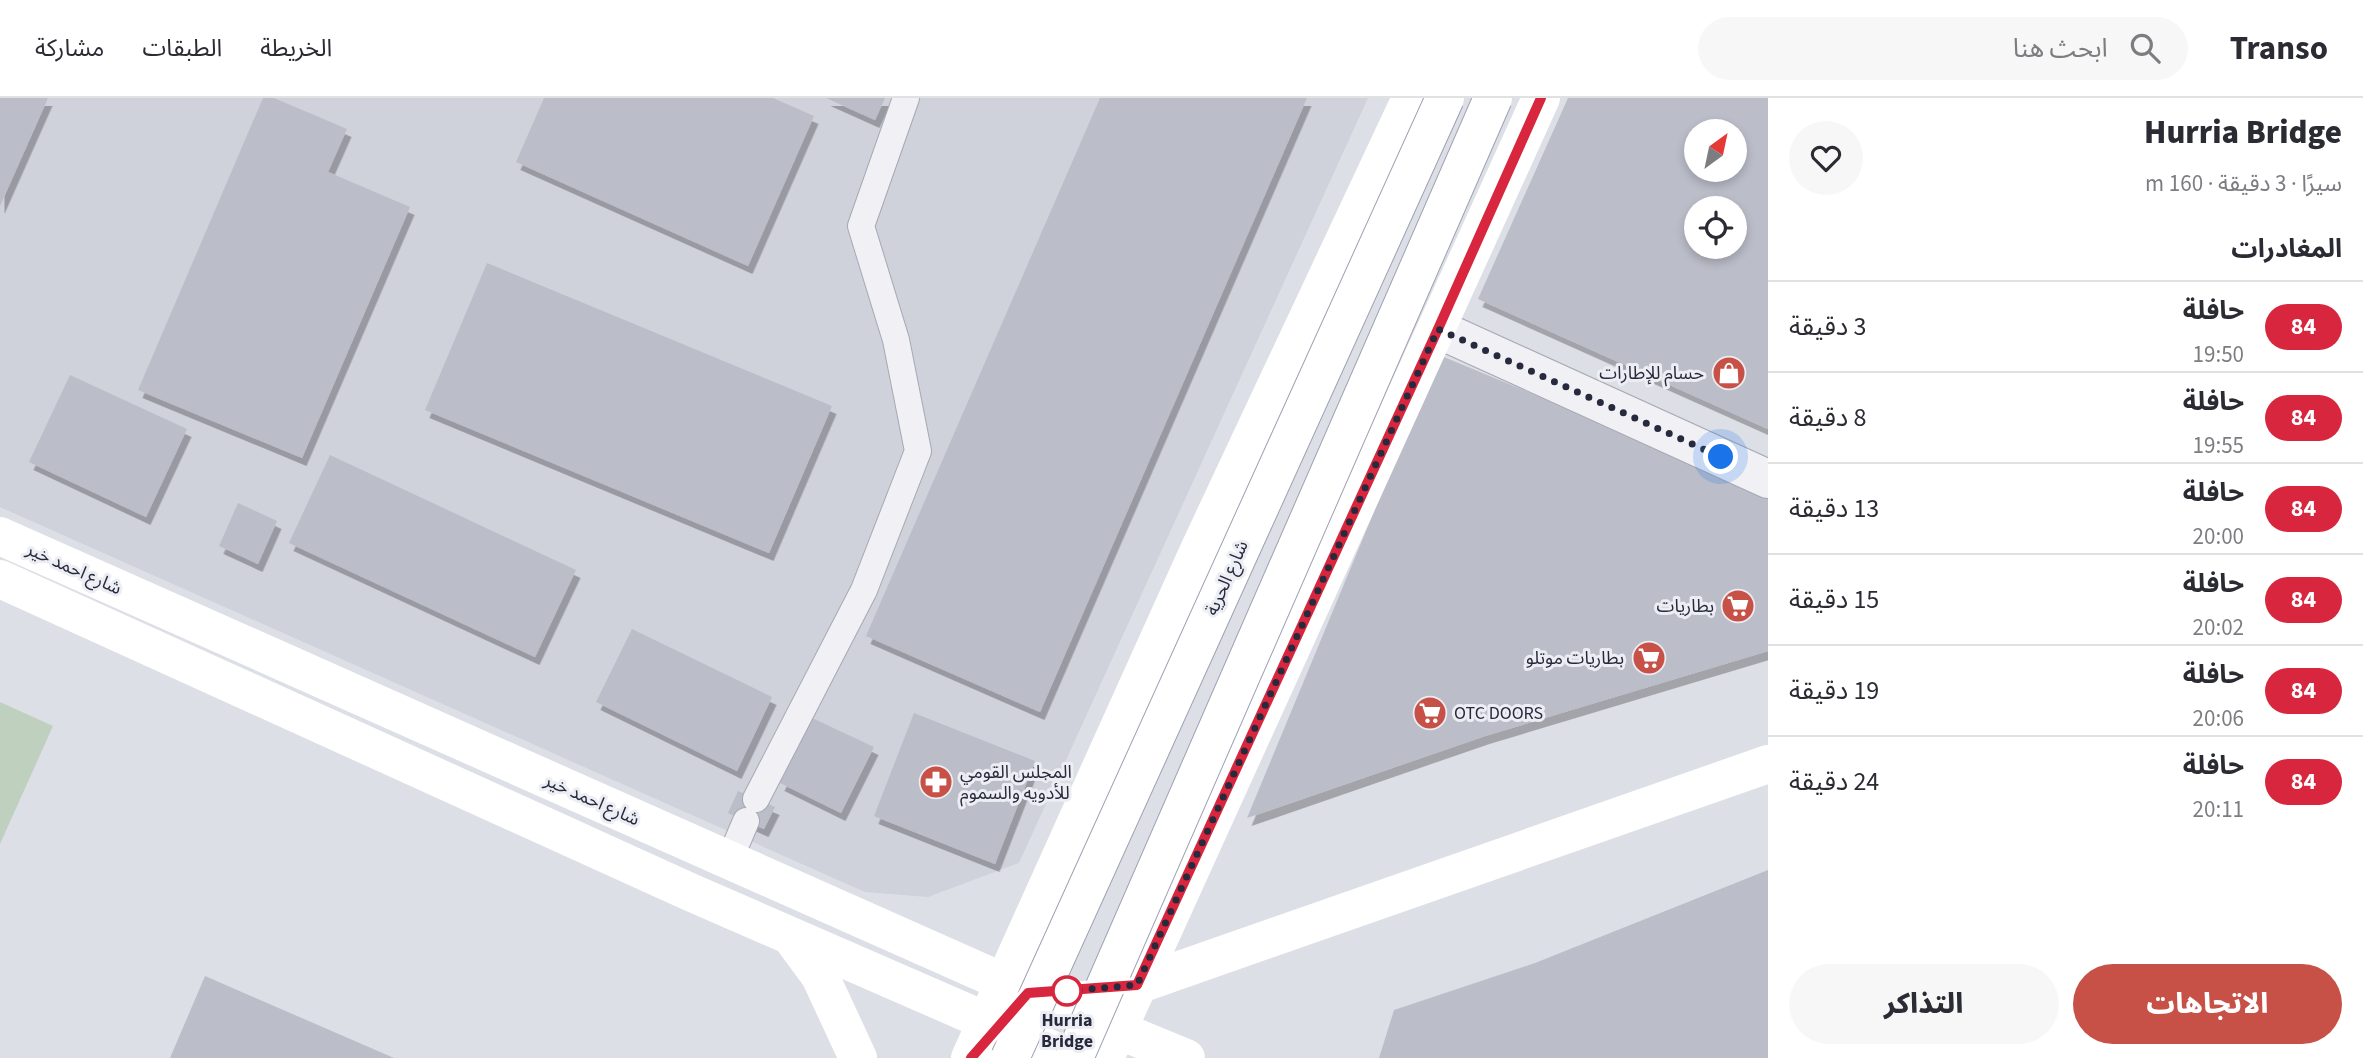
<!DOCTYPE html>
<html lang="ar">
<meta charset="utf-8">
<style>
body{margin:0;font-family:"Source Sans 3","Noto Sans Arabic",sans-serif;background:#f7f7f7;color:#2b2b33;direction:rtl;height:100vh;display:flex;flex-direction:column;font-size:26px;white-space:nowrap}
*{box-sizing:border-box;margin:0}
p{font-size:23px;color:#7c7c81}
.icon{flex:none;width:38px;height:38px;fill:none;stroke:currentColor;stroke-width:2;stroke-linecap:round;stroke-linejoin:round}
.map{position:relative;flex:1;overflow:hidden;direction:ltr}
.side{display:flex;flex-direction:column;background:#fff;width:595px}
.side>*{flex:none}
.badge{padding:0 14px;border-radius:23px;font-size:24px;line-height:46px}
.needle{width:46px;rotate:33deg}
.buttons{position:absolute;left:1684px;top:21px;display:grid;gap:14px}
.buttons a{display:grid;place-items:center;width:63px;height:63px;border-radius:50%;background:#fff;box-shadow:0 4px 10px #0003;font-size:35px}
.you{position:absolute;width:35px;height:35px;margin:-18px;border:5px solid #fff;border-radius:50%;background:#1a73e8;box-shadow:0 0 0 10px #1a73e833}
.map>.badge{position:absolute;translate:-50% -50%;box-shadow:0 0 0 4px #fff}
h2{padding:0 21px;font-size:26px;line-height:63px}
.round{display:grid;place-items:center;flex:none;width:74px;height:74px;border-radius:37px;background:#f7f7f7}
.headline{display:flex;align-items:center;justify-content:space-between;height:119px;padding:0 21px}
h1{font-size:33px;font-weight:800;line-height:52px}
.action{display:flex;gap:14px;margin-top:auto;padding:14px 21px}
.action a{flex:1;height:80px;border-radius:42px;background:#c75047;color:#fff;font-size:28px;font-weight:800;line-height:80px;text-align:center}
.action a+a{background:#f7f7f7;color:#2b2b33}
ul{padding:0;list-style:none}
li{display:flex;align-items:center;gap:21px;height:91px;padding:0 21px;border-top:2px solid #e1e1e2}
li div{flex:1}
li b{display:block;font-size:26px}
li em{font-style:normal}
li .badge{min-width:77px;font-weight:700;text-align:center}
header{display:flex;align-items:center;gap:42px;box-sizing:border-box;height:98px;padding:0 35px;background:#fff;border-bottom:2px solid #e1e1e2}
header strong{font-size:33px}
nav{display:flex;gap:38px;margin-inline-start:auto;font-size:24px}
.search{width:490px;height:63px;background:#f7f7f7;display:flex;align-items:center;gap:18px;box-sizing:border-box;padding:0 24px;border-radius:38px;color:#7c7c81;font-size:26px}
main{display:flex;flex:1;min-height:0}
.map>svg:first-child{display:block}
.built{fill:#cfd1db}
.green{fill:#bfd0bf}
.building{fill:#bbbdc9;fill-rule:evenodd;filter:url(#shadow)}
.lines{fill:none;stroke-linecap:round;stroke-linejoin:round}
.lane-casing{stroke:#a6a9b3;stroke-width:28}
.street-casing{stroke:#a6a9b3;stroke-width:40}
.lane{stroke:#f0f0f5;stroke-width:26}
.street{stroke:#f0f0f5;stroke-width:38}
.secondary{stroke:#fff;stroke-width:38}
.primary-bridge-casing{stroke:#9da1b1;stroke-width:40;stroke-linecap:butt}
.primary-bridge{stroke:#fff;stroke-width:38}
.line-casing{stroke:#fff;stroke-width:16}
.line{stroke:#d7263d;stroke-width:10}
.walk{stroke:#272a3c;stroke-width:7;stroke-dasharray:0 12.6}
.stop-dot{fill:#fff;stroke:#d7263d;stroke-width:3.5}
.labels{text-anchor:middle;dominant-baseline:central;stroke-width:6;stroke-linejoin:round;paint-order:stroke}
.poi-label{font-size:18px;fill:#272a3c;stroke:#eceef4;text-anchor:end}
.street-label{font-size:18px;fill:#272a3c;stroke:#eceef4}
.stop-label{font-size:18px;font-weight:bold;fill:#272a3c;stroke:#eceef4}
</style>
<header>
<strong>Transo</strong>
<div class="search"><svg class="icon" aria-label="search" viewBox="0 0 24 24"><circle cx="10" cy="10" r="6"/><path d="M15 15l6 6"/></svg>ابحث هنا</div>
<nav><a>الخريطة</a><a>الطبقات</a><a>مشاركة</a></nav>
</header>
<main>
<section class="side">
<div class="headline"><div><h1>Hurria Bridge</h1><p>سيرًا · 3 دقيقة · 160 m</p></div><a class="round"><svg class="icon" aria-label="heart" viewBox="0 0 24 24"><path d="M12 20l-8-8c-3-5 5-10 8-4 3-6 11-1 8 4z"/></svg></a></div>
<h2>المغادرات</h2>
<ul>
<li><span class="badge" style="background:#d7263d;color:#fff">84</span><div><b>حافلة</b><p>19:50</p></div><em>3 دقيقة</em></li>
<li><span class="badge" style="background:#d7263d;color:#fff">84</span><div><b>حافلة</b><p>19:55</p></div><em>8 دقيقة</em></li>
<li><span class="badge" style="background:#d7263d;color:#fff">84</span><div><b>حافلة</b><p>20:00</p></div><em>13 دقيقة</em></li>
<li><span class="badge" style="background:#d7263d;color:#fff">84</span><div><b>حافلة</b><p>20:02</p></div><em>15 دقيقة</em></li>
<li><span class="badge" style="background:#d7263d;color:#fff">84</span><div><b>حافلة</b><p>20:06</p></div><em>19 دقيقة</em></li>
<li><span class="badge" style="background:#d7263d;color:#fff">84</span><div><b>حافلة</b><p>20:11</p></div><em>24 دقيقة</em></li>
</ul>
<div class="action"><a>الاتجاهات</a><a>التذاكر</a></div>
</section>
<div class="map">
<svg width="1768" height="960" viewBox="0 0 1768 960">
<defs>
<filter id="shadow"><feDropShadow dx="4.5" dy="8" stdDeviation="0" flood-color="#0004"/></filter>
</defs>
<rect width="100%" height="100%" fill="#dddfe6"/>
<!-- built -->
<path class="built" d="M 0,0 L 1368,0 L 1019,765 L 928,799 L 865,794 L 0,409 Z"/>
<!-- green -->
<path class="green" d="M 0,604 L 53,628 L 0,746 Z"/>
<!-- building -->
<path class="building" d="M 0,0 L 48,0 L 0,108 Z
M 263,0 L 274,0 L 347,31 L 328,74 L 410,109 L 302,360 L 138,292 Z
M 544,0 L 773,0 L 814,18 L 748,168 L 516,64 Z
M 826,0 L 885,0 L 875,22 Z
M 1100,0 L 1307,0 L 1040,614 L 866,538 Z
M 1568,0 L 1768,0 L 1768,331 L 1478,201 ZM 1696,33 L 1734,33 L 1734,72 L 1696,72 ZM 1696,110 L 1734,110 L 1734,149 L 1696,149 Z
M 487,165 L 832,308 L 769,455 L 425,312 Z
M 1439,257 L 1613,329 L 1768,400 L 1768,553 L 1485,638 L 1247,720 Z
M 70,277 L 187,331 L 146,419 L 29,364 Z
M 330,357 L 576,472 L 535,559 L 289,445 Z
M 238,405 L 277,423 L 258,466 L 219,448 Z
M 632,531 L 772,599 L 737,673 L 596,604 Z
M 914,615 L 1035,663 L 995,766 L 874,718 Z
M 812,620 L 874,649 L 841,715 L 780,685 Z
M 738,693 L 775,709 L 764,731 L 728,715 Z
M 1768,772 L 1768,960 L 1379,960 L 1394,912 L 1535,865 Z
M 205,878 L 394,960 L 170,960 Z"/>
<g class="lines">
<defs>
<path id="lane" d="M 756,701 L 864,492 L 918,353 L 896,242 L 861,128 L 906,0
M 729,763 L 746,723"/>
<path id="street" d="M 1438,231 L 1768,381"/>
</defs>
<!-- lane casing -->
<use href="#lane" class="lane-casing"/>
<!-- street casing -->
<use href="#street" class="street-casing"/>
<!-- lane -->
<use href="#lane" class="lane"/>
<!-- street -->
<use href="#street" class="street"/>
<!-- secondary -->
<path class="secondary" d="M 0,438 L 1028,895 L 1186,960
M 0,481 L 690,794 L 1071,960
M 792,840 L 820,878 L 858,960
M 1121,888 L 1137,887 L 1768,666
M 970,960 L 1199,452 L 1411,0
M 1105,960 L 1541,0"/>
<defs>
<path id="primary-bridge" d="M 1010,960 L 1445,0
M 1074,960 L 1493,0"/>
</defs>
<!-- primary-bridge casing -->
<use href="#primary-bridge" class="primary-bridge-casing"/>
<!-- primary-bridge -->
<use href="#primary-bridge" class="primary-bridge"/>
</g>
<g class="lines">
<defs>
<path id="line" d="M 971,960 L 1028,895 L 1137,887 L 1438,231 L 1541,0"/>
</defs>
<!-- line casing -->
<use href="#line" class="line-casing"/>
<!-- line -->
<use href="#line" class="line"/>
<!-- walk -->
<path class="walk" d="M 1067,893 L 1137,887 L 1438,231 L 1721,359"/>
</g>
<!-- icons -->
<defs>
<symbol id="shop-disc" viewBox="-11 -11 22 22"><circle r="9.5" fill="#c75047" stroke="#eceef4"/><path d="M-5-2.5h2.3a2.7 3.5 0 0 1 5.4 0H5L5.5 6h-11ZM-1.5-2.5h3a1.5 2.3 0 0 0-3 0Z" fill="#fff"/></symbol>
<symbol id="supermarket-disc" viewBox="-11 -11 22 22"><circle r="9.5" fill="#c75047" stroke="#eceef4"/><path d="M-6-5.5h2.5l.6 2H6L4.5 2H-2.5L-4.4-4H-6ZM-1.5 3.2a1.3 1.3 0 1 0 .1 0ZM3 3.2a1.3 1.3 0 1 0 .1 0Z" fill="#fff"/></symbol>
<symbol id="pharmacy-disc" viewBox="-11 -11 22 22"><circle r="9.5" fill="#c75047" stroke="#eceef4"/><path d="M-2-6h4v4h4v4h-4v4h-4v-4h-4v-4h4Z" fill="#fff"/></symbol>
</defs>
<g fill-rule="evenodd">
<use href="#shop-disc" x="1710" y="256" width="38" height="38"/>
<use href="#supermarket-disc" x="1719" y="489" width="38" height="38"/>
<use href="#supermarket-disc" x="1630" y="541" width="38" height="38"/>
<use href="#supermarket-disc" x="1411" y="596" width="38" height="38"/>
<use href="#pharmacy-disc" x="917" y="665" width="38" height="38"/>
</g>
<!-- markers -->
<circle class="stop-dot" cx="1067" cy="893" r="14"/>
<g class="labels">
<!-- poi labels -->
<g class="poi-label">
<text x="1704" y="275">حسام للإطارات</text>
<text x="1714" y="508">بطاريات</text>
<text x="1624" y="560">بطاريات موتلو</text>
<text x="1454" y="615" text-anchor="start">OTC DOORS</text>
<text x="960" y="674" text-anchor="start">المجلس القومي<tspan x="960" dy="21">للأدويه والسموم</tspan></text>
</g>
<!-- street labels -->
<g class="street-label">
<text transform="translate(74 471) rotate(24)">شارع احمد خير</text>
<text transform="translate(1227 480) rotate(-66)">شارع الحرية</text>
<text transform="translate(592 702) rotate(24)">شارع احمد خير</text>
</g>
<!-- stop labels -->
<g class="stop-label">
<text x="1067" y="922">Hurria<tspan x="1067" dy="21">Bridge</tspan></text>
</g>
</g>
</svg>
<div class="buttons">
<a><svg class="needle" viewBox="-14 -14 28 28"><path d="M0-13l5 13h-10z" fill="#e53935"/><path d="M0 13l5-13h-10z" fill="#7c7c81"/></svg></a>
<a><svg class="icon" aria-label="locate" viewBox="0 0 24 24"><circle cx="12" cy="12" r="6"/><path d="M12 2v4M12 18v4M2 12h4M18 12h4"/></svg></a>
</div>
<div class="you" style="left:1721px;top:359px"></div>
</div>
</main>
